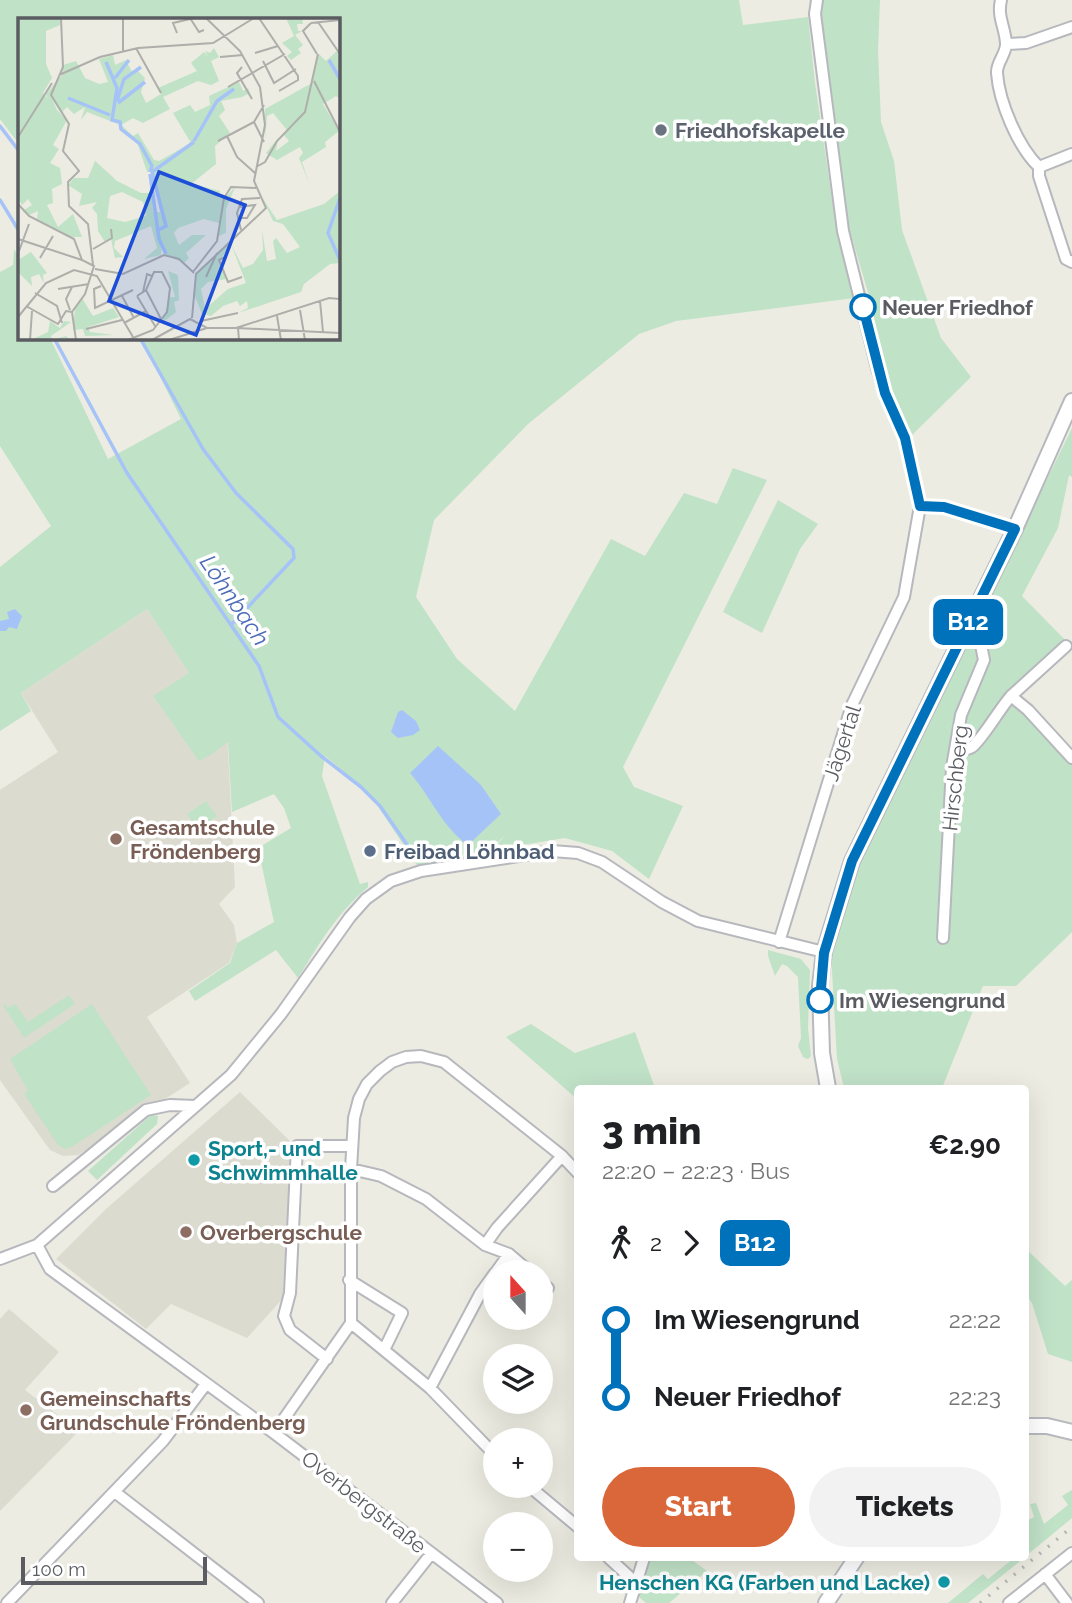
<!DOCTYPE html>
<meta charset="utf-8">
<style>
body{margin:0;font-family:Raleway,sans-serif;background:#f2f2f2;color:#202124;height:100vh;display:flex;flex-direction:column;font-size:26px;white-space:nowrap}
*{box-sizing:border-box;margin:0}
p{font-size:23px;color:#757577}
.icon{flex:none;width:38px;height:38px;fill:none;stroke:currentColor;stroke-width:2;stroke-linecap:round;stroke-linejoin:round}
.map{position:relative;flex:1;overflow:hidden}
.details{position:absolute;left:574px;top:1085px;width:455px;height:476px;display:flex;flex-direction:column;background:#fff;border-radius:7px;box-shadow:0 7px 28px #0002}
.details>*{flex:none}
.badge{padding:0 14px;border-radius:10px;font-size:24px;line-height:46px}
.needle{width:46px;rotate:339deg}
.tools{position:absolute;left:483px;top:1260px;display:grid;gap:14px}
.tools a{display:grid;place-items:center;width:70px;height:70px;border-radius:50%;background:#fff;box-shadow:0 7px 28px #0002;font-size:35px}
.scale{position:absolute;left:21px;bottom:18px;width:186px;box-sizing:border-box;padding-left:7px;border:4px solid #5a5c61;border-top:0;font-size:19px;line-height:24px;white-space:nowrap;color:#5a5c61;-webkit-text-stroke:5px #fff;paint-order:stroke}
.map>.badge{position:absolute;translate:-50% -50%;box-shadow:0 0 0 4px #fff}
.legs{display:flex;align-items:center;gap:10px;height:77px;padding:0 28px;font-size:23px}
.legs p{margin-inline-start:auto}
.summary{display:flex;align-items:center;justify-content:space-between;height:119px;padding:0 28px}
h1{font-size:38px;font-weight:800;line-height:52px}
.primary-button{display:flex;gap:14px;margin-top:auto;padding:14px 28px}
.primary-button a{flex:1;height:80px;border-radius:42px;background:#da6739;color:#fff;font-size:28px;font-weight:800;line-height:80px;text-align:center}
.primary-button a+a{background:#f2f2f2;color:#202124}
ul{padding:0 28px;list-style:none}
li{display:flex;align-items:center;gap:24px;height:77px;font-size:26px}
li i{display:grid;place-items:center;width:10px;height:100%;margin:0 9px;background:currentColor}
li i::after{content:'';width:18px;height:18px;margin:-9px;border:5px solid;border-radius:50%;background:#fff}
li p{margin-inline-start:auto}
li:first-child i{background:linear-gradient(#0000 50%,currentColor 0)}
li:last-child i{background:linear-gradient(currentColor 50%,#0000 0)}
.map>svg:first-child{display:block}
.education{fill:#dcdbd0}
.green{fill:#c0e2c7}
.water{fill:#a6c3f8}
.lines{fill:none;stroke-linecap:round;stroke-linejoin:round}
.stream{stroke:#a6c3f8;stroke-width:3.5}
.street-casing{stroke:#b7b8bd;stroke-width:14}
.secondary-casing{stroke:#b7b9bf;stroke-width:18}
.street{stroke:#fff;stroke-width:10}
.secondary{stroke:#fff;stroke-width:14}
.rail{stroke:#b4b5b5;stroke-width:3.5;stroke-dasharray:2 9;stroke-linecap:butt}
.line-1-casing{stroke:#fff;stroke-width:16}
.line-1{stroke:#0072bc;stroke-width:10}
.worship-dot{fill:#6b7280;stroke:#fff;stroke-width:2.5}
.stop-1-dot{fill:#fff;stroke:#0072bc;stroke-width:3.5}
.education-dot{fill:#8d6e63;stroke:#fff;stroke-width:2.5}
.service-dot{fill:#5c6f8a;stroke:#fff;stroke-width:2.5}
.culture-dot{fill:#0f9aa8;stroke:#fff;stroke-width:2.5}
.labels{text-anchor:middle;dominant-baseline:central;stroke-width:7;stroke-linejoin:round;paint-order:stroke}
.worship-label{font-size:21px;font-weight:bold;fill:#5b616d;stroke:#fff;text-anchor:start}
.stop-label{font-size:21px;font-weight:bold;fill:#5a5c61;stroke:#fff;text-anchor:start}
.street-label{font-size:21px;fill:#5a5c61;stroke:#fff}
.education-label{font-size:21px;font-weight:bold;fill:#785e54;stroke:#fff;text-anchor:start}
.service-label{font-size:21px;font-weight:bold;fill:#4e5e75;stroke:#fff;text-anchor:start}
.culture-label{font-size:21px;font-weight:bold;fill:#0d838f;stroke:#fff;text-anchor:start}
.water-label{font-size:23px;font-style:italic;fill:#4b6ab8;stroke:#fff}
.inset-river{fill:none;stroke:#a6c3f8;stroke-width:3.5}
.inset-road{fill:none;stroke:#aeaeaa;stroke-width:2}
.view{fill:#1d4ed8;fill-opacity:0.15;stroke:#1d4ed8;stroke-width:3.5}
.inset-edge{fill:none;stroke:#5a5c61;stroke-width:3.5}
</style>
<div class="map">
<svg width="1072" height="1603" viewBox="0 0 1072 1603">
<rect width="100%" height="100%" fill="#ecece2"/>
<!-- education -->
<path class="education" d="M 147,609 L 227,730 L 235,887 L 219,904 L 234,925 L 237,943 L 229,963 L 147,1017 L 190,1083 L 78,1155 L 63,1156 L 50,1150 L 0,1080 L 0,790 L 58,752 L 21,693 Z
M 240,1092 L 294,1145 L 287,1294 L 247,1338 L 171,1304 L 146,1329 L 56,1259 L 106,1209 Z
M 9,1309 L 59,1352 L 25,1390 L 79,1431 L 0,1511 L 0,1319 Z"/>
<!-- green -->
<path class="green" d="M 0,0 L 739,0 L 743,25 L 808,17 L 815,83 L 837,234 L 854,298 L 676,321 L 639,334 L 528,424 L 434,520 L 416,597 L 457,659 L 515,711 L 611,539 L 645,556 L 684,493 L 717,504 L 733,468 L 767,480 L 623,767 L 634,787 L 683,806 L 649,879 L 612,851 L 565,838 L 493,850 L 506,834 L 479,862 L 421,871 L 369,793 L 325,756 L 322,776 L 360,884 L 368,882 L 368,887 C 337,913 319,944 298,978 L 276,950 L 195,1001 L 189,991 L 230,963 L 237,943 L 274,922 L 258,848 L 291,828 L 284,808 L 274,794 L 232,812 L 228,742 L 212,754 L 199,761 L 153,696 L 189,673 L 147,609 L 21,693 L 31,711 L 0,731 L 0,567 L 51,526 L 0,446 L 0,272 L 13,265 L 14,249 L 19,258 L 19,338 L 50,338 L 108,459 L 181,419 L 141,338 L 338,338 L 338,19 L 19,19 L 19,144 L 0,119 Z
M 821,0 L 880,0 L 878,50 L 881,122 L 894,161 L 902,230 L 941,338 L 971,377 L 911,436 L 883,373 L 870,299 L 846,218 L 819,12 Z
M 1072,428 L 1072,477 L 1069,475 L 1058,528 L 1022,596 L 1072,647 L 1020,695 L 1072,751 L 1072,932 L 1016,986 L 983,986 L 942,1088 L 844,1088 L 837,1059 L 831,953 L 860,863 Z
M 778,500 L 818,524 L 800,549 L 762,633 L 723,612 Z
M 206,801 L 217,816 L 198,830 L 187,814 Z
M 768,950 L 801,959 L 810,970 L 808,1028 L 811,1056 L 808,1059 L 803,1057 L 798,1046 L 801,1038 L 798,977 L 787,966 L 782,964 L 775,976 L 768,956 Z
M 69,995 L 75,1004 L 24,1038 L 3,1005 L 5,1004 L 8,1008 L 15,1004 L 28,1022 Z
M 92,1004 L 151,1095 L 72,1147 L 65,1149 L 58,1145 L 24,1094 L 28,1091 L 10,1059 Z
M 531,1024 L 575,1053 L 635,1032 L 655,1088 L 578,1088 L 577,1099 L 506,1037 Z
M 151,1115 L 158,1116 L 157,1124 L 97,1180 L 88,1171 Z
M 1026,1249 L 1065,1286 L 1072,1280 L 1072,1362 L 1048,1354 L 1032,1303 L 1026,1294 Z
M 1072,1490 L 1072,1518 L 1026,1556 L 1026,1521 L 1034,1517 L 1030,1504 L 1036,1503 L 1044,1524 L 1068,1505 L 1062,1496 Z
M 650,1558 L 693,1558 L 692,1560 L 707,1571 L 669,1603 L 646,1603 L 638,1596 Z
M 1014,1558 L 1024,1558 L 968,1603 L 948,1603 L 983,1574 L 988,1579 Z"/>
<!-- water -->
<path class="water" d="M 15,609 L 22,616 L 17,629 L 9,627 L 6,631 L 0,631 L 0,621 L 9,619 L 7,612 Z
M 402,710 L 416,721 L 420,730 L 413,735 L 398,738 L 391,732 L 398,712 Z
M 438,746 L 481,785 L 501,814 L 468,845 C 442,827 431,797 410,773 Z"/>
<g class="lines">
<!-- stream -->
<path class="stream" d="M 0,126 L 19,151
M 0,200 L 19,231
M 54,338 L 127,473 L 259,666 L 278,717 L 321,756 L 361,787 L 380,806 L 415,856
M 140,338 L 203,449 L 236,493 L 293,549 L 294,558 L 231,625"/>
<defs>
<path id="street" d="M 1001,0 C 997,17 1005,27 1006,43 C 1007,53 996,63 997,73 C 999,102 1018,147 1039,167 L 1039,176 L 1066,259 L 1072,262
M 1007,44 L 1026,43 L 1072,27
M 1039,167 L 1072,154
M 920,506 L 944,507 L 1015,529
M 1066,646 L 1011,696 L 1028,710 L 1072,758
M 955,750 C 961,750 967,750 972,747 C 981,741 1001,707 1011,696
M 943,938 L 952,767 L 961,715 L 984,660 L 981,645 L 976,640 L 962,634
M 779,942 L 852,705 L 904,597 L 920,506 L 905,438 L 885,393 L 877,368 L 843,231 L 815,14 L 817,0
M 351,1169 L 381,1176 L 426,1199 L 485,1245 L 509,1254 L 530,1272
M 53,1186 L 146,1110 L 170,1105 L 195,1106
M 37,1245 L 50,1269 L 274,1433 L 497,1603
M 485,1245 L 497,1228 L 562,1156
M 0,1259 L 37,1245 L 231,1075 L 281,1014 L 350,917 L 366,899 L 391,881 L 421,871 L 552,851 L 578,853 L 602,862 L 662,902 L 698,921 L 824,952
M 496,1272 L 509,1254
M 349,1280 L 402,1313 L 384,1350
M 541,1282 L 548,1288
M 351,1323 L 430,1388 L 495,1455
M 327,1359 L 290,1330 L 284,1316 L 290,1293 L 297,1146 L 352,1146
M 430,1388 L 480,1294 L 495,1273
M 274,1433 L 351,1323 L 351,1169 L 354,1118 L 359,1099 L 367,1084 L 380,1071 L 392,1062 L 406,1057 L 421,1056 L 444,1062 L 562,1156 L 578,1173
M 529,1486 L 578,1527
M 116,1493 L 258,1603
M 609,1558 L 636,1583
M 1045,1574 L 1067,1603
M 7,1603 L 163,1441 L 206,1384
M 392,1603 L 431,1554
M 630,1603 L 644,1558
M 1009,1603 L 1072,1553"/>
<path id="secondary" d="M 828,1088 L 822,1053 L 820,986 L 824,952 L 852,861 L 1015,529 L 1072,401
M 1026,1426 L 1047,1426 L 1072,1432
M 826,1603 L 856,1558"/>
</defs>
<!-- street casing -->
<use href="#street" class="street-casing"/>
<!-- secondary casing -->
<use href="#secondary" class="secondary-casing"/>
<!-- street -->
<use href="#street" class="street"/>
<!-- secondary -->
<use href="#secondary" class="secondary"/>
<!-- rail -->
<path class="rail" d="M 980,1603 L 1072,1527"/>
</g>
<g class="lines">
<defs>
<path id="line-1" d="M 820,1000 L 824,953 L 852,861 L 1015,529 L 944,507 L 920,506 L 905,438 L 885,393 L 863,307"/>
</defs>
<!-- line-1 casing -->
<use href="#line-1" class="line-1-casing"/>
<!-- line-1 -->
<use href="#line-1" class="line-1"/>
</g>
<!-- markers -->
<circle class="worship-dot" cx="661" cy="130" r="7"/>
<g class="stop-1-dot">
<circle cx="863" cy="307" r="12"/>
<circle cx="820" cy="1000" r="12"/>
</g>
<g class="education-dot">
<circle cx="116" cy="839" r="7"/>
<circle cx="186" cy="1232" r="7"/>
<circle cx="26" cy="1410" r="7"/>
</g>
<circle class="service-dot" cx="370" cy="851" r="7"/>
<g class="culture-dot">
<circle cx="194" cy="1160" r="7"/>
<circle cx="944" cy="1582" r="7"/>
</g>
<g class="labels">
<!-- worship labels -->
<g class="worship-label">
<text x="675" y="130">Friedhofskapelle</text>
</g>
<!-- stop labels -->
<g class="stop-label">
<text x="882" y="307">Neuer Friedhof</text>
<text x="839" y="1000">Im Wiesengrund</text>
</g>
<!-- street labels -->
<g class="street-label">
<text transform="translate(842 743) rotate(-72)">Jägertal</text>
<text transform="translate(955 778) rotate(-84)">Hirschberg</text>
<text transform="translate(364 1502) rotate(38)">Overbergstraße</text>
</g>
<!-- education labels -->
<g class="education-label">
<text x="130" y="827">Gesamtschule<tspan x="130" dy="24">Fröndenberg</tspan></text>
<text x="200" y="1232">Overbergschule</text>
<text x="40" y="1398">Gemeinschafts<tspan x="40" dy="24">Grundschule Fröndenberg</tspan></text>
</g>
<!-- service labels -->
<g class="service-label">
<text x="384" y="851">Freibad Löhnbad</text>
</g>
<!-- culture labels -->
<g class="culture-label">
<text x="208" y="1148">Sport,- und<tspan x="208" dy="24">Schwimmhalle</tspan></text>
<text x="930" y="1582" text-anchor="end">Henschen KG (Farben und Lacke)</text>
</g>
<!-- water labels -->
<g class="water-label">
<text transform="translate(235 600) rotate(56)">Löhnbach</text>
</g>
</g>
<!-- overview -->
<g transform="translate(18 18)">
<rect width="322" height="322" fill="#ecece2"/>
<path d="M 0,0 L 42,0 L 42,7 L 28,13 L 28,46 L 34,60 L 25,75 L 29,80 L 28,76 L 44,57 L 45,47 L 58,43 L 67,60 L 81,66 L 90,64 L 81,41 L 95,37 L 97,47 L 108,42 L 115,56 L 120,53 L 127,60 L 123,74 L 128,85 L 143,76 L 140,70 L 179,53 L 173,45 L 186,34 L 190,39 L 187,33 L 192,35 L 196,30 L 201,39 L 193,43 L 201,63 L 193,67 L 180,63 L 145,79 L 152,91 L 125,105 L 115,100 L 103,107 L 115,118 L 120,115 L 136,142 L 141,143 L 173,125 L 155,95 L 172,87 L 177,94 L 192,87 L 191,78 L 221,64 L 225,73 L 230,70 L 232,75 L 224,79 L 203,83 L 207,92 L 201,98 L 212,115 L 197,128 L 198,146 L 173,166 L 202,173 L 200,179 L 206,181 L 217,169 L 208,191 L 208,215 L 201,218 L 201,205 L 186,201 L 160,210 L 156,215 L 161,227 L 174,217 L 188,217 L 168,235 L 171,240 L 166,245 L 148,237 L 144,226 L 143,237 L 126,241 L 139,230 L 133,208 L 97,223 L 96,230 L 105,239 L 97,240 L 93,221 L 87,224 L 80,213 L 79,196 L 74,190 L 79,184 L 61,188 L 64,176 L 50,167 L 56,160 L 70,160 L 77,143 L 73,139 L 99,163 L 123,175 L 134,175 L 135,194 L 142,194 L 134,153 L 129,154 L 119,124 L 100,106 L 69,94 L 63,102 L 67,89 L 56,96 L 49,89 L 43,95 L 34,81 L 39,92 L 49,102 L 35,127 L 41,131 L 32,145 L 42,150 L 44,166 L 34,171 L 35,185 L 29,187 L 40,209 L 55,196 L 64,219 L 54,219 L 19,201 L 20,193 L 11,197 L 6,192 L 14,187 L 10,181 L 4,187 L 0,180 ZM 104,174 L 125,184 L 128,198 L 107,204 L 89,200 L 92,178 ZM 268,0 L 284,0 L 285,6 L 279,6 L 280,13 L 284,13 L 277,17 L 285,27 L 280,31 L 283,35 L 273,42 L 269,38 L 274,34 L 264,25 L 276,18 ZM 320,32 L 322,81 L 318,78 L 305,86 L 321,113 L 307,124 L 308,129 L 284,144 L 291,165 L 281,140 L 285,135 L 282,129 L 259,142 L 248,135 L 260,120 L 258,133 L 271,123 L 265,116 L 269,112 L 255,95 L 249,98 L 247,121 L 247,91 L 294,65 L 301,36 L 308,43 ZM 322,173 L 322,245 L 312,246 L 286,266 L 283,274 L 220,295 L 230,290 L 229,283 L 222,288 L 219,283 L 205,288 L 193,298 L 184,296 L 176,276 L 178,257 L 218,218 L 213,226 L 225,250 L 235,246 L 245,232 L 244,212 L 249,243 L 258,241 L 255,223 L 258,220 L 269,235 L 282,229 L 265,206 L 255,203 L 245,181 L 259,202 L 306,186 ZM 213,226 L 228,265 L 210,271 L 187,291 L 183,271 L 190,264 L 209,261 L 202,242 ZM 13,234 L 29,255 L 25,257 L 26,265 L 21,256 L 13,259 L 14,268 L 0,254 L 0,242 ZM 150,253 L 160,257 L 161,282 L 156,284 L 158,294 L 144,305 L 152,279 L 157,279 ZM 64,280 L 75,298 L 95,290 L 101,299 L 70,309 L 72,314 L 96,317 L 67,318 L 65,311 L 55,312 L 57,291 ZM 32,303 L 42,310 L 46,303 L 53,304 L 33,318 L 34,322 L 48,318 L 51,321 L 44,320 L 42,322 L 13,322 L 30,314 Z" fill="#c0e2c7" fill-rule="evenodd"/>
<path class="inset-river" d="M 311,42 L 322,61M 88,44 L 99,70 L 94,102 L 102,104 L 103,111 L 122,126 L 134,148 L 132,154M 97,60 L 111,42M 50,80 L 92,97M 99,83 L 106,61 L 123,49M 100,85 L 127,64M 176,123 L 199,83 L 216,71M 132,156 L 141,221 L 148,236M 322,180 L 310,215 L 322,242M 140,212 L 148,208 L 134,154 L 176,124"/>
<path class="inset-road" d="M 43,0 L 45,49 L 33,77 L 51,106 L 45,133 L 61,153 L 50,164 L 51,188 L 70,206 L 75,247M 105,0 L 105,33M 172,0 L 181,14 L 186,12M 241,0 L 280,58 L 280,62 L 261,73M 300,4 L 322,36M 293,5 L 285,13 L 299,36M 293,5 L 322,2M 159,15 L 155,5 L 172,1M 118,30 L 143,75M 237,35 L 260,28M 202,39 L 225,37M 245,43 L 256,65 L 278,51M 224,49 L 219,55 L 234,81M 41,57 L 82,39 L 120,30 L 195,25 L 236,0M 296,63 L 322,114M 210,69 L 267,36M 209,118 L 219,139 L 237,155M 0,119 L 34,65M 200,123 L 236,104M 246,124 L 236,104 L 246,87M 238,149 L 247,144 L 259,123 L 287,94 L 300,36M 0,186 L 11,198 L 56,221 L 64,242 L 76,248 L 67,276 L 54,294 L 58,322M 220,200 L 229,200 L 237,187 L 221,189M 223,212 L 219,195 L 224,181 L 242,180M 0,221 L 64,242M 75,231 L 94,220 L 93,211M 1,233 L 11,206M 207,239 L 201,242 L 210,264 L 224,259M 22,240 L 35,218M 77,251 L 105,256 L 146,237 L 161,241 L 176,255M 175,254 L 199,223 L 206,180 L 213,169 L 238,170M 188,259 L 199,235M 83,268 L 76,271 L 77,290 L 115,272M 40,271 L 71,266M 128,272 L 143,301M 125,274 L 129,256 L 134,258M 17,275 L 39,288 L 44,305M 104,278 L 116,300M 119,278 L 137,308M 302,283 L 305,314M 8,288 L 40,306 L 48,293 L 54,294M 52,292 L 48,281 L 54,269M 282,292 L 287,322M 259,298 L 263,322M 0,299 L 28,265 L 56,252 L 79,258 L 115,319M 174,300 L 178,256 L 248,190 L 236,163 L 247,107 L 242,69 L 222,33 L 188,0M 183,303 L 220,295M 106,305 L 128,293M 68,311 L 104,302M 12,322 L 14,293M 110,322 L 135,312 L 149,294 L 152,270 L 144,254 L 136,254 L 128,272 L 119,278M 134,322 L 172,301 L 189,310 L 218,310 L 311,280 L 322,281M 151,322 L 189,310M 221,322 L 220,310 L 322,315"/>
<path class="view" d="M 141,154 L 227,187 L 178,317 L 91,283 Z"/>
<rect width="322" height="322" class="inset-edge"/>
</g>
</svg>
<div class="tools">
<a><svg class="needle" viewBox="-14 -14 28 28"><path d="M0-13l5 13h-10z" fill="#e53935"/><path d="M0 13l5-13h-10z" fill="#757577"/></svg></a>
<a><svg class="icon" aria-label="layers" viewBox="0 0 24 24"><path d="M12 4l9 5-9 5-9-5zM3 14l9 5 9-5"/></svg></a>
<a>+</a>
<a>−</a>
</div>
<div class="scale">100 m</div>
<b class="badge" style="left:968px;top:622px;background:#0072bc;color:#fff">B12</b>
<section class="details">
<div class="summary"><div><h1>3 min</h1><p>22:20 – 22:23 · Bus</p></div><b>€2.90</b></div>
<div class="legs"><svg class="icon" aria-label="walk" viewBox="0 0 24 24"><circle cx="13" cy="4" r="2"/><path d="M13 8l-2 6 4 7M11 14l-3 7M7 12l3-4h3l4 4"/></svg>2<svg class="icon" aria-label="forward" viewBox="0 0 24 24"><path d="M9 5l7 7-7 7"/></svg><b class="badge" style="background:#0072bc;color:#fff">B12</b></div>
<ul>
<li><i style="color:#0072bc"></i><b>Im Wiesengrund</b><p>22:22</p></li>
<li><i style="color:#0072bc"></i><b>Neuer Friedhof</b><p>22:23</p></li>
</ul>
<div class="primary-button"><a>Start</a><a>Tickets</a></div>
</section>
</div>
